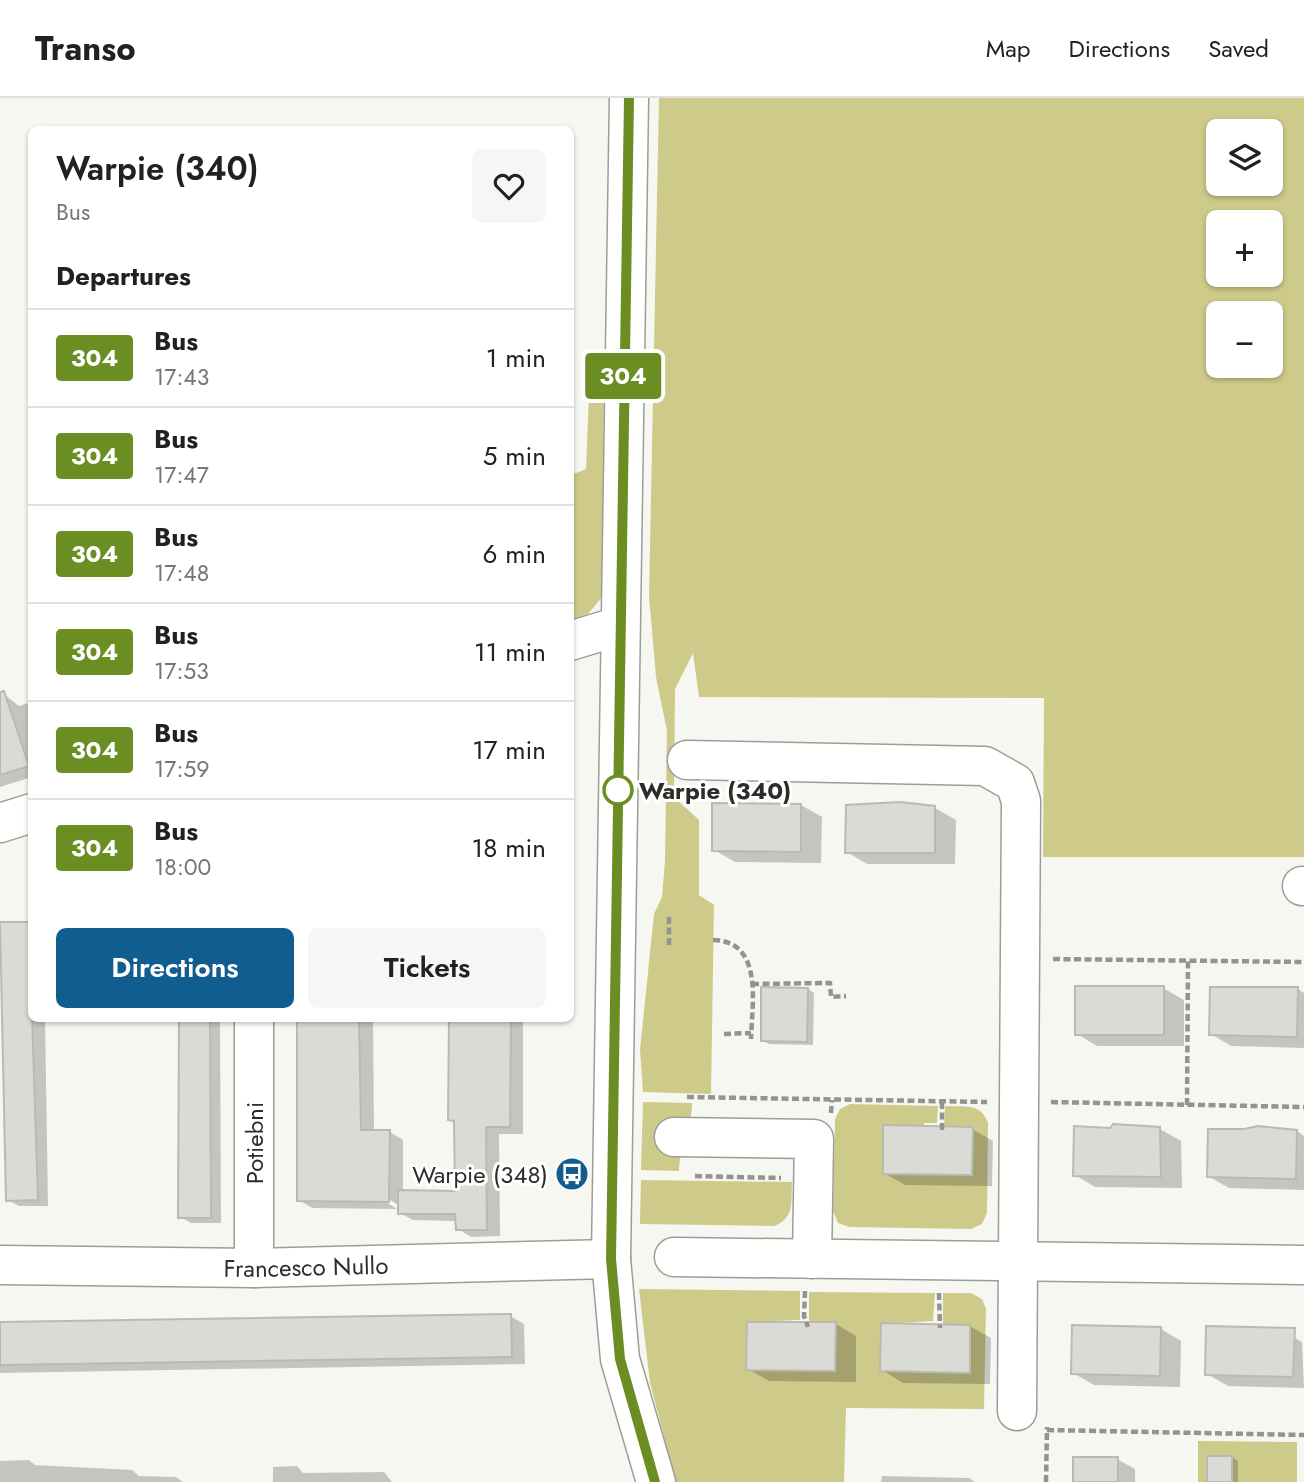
<!DOCTYPE html>
<meta charset="utf-8">
<style>
body{margin:0;font-family:Jost,sans-serif;background:#f6f6f6;color:#202124;height:100vh;display:flex;flex-direction:column;font-size:26px;white-space:nowrap}
*{box-sizing:border-box;margin:0}
p{font-size:23px;color:#757577}
.icon{flex:none;width:38px;height:38px;fill:none;stroke:currentColor;stroke-width:2;stroke-linecap:round;stroke-linejoin:round}
.map{position:relative;flex:1;overflow:hidden}
.details{position:absolute;left:28px;top:28px;width:546px;height:896px;display:flex;flex-direction:column;background:#fff;border-radius:10px;box-shadow:0 2px 5px #0004}
.details>*{flex:none}
.badge{padding:0 14px;border-radius:5px;font-size:24px;line-height:46px}
.fabs{position:absolute;left:1206px;top:21px;display:grid;gap:14px}
.fabs a{display:grid;place-items:center;width:77px;height:77px;border-radius:10px;background:#fff;box-shadow:0 2px 5px #0004;font-size:35px}
.map>.badge{position:absolute;translate:-50% -50%;box-shadow:0 0 0 4px #fff}
h2{padding:0 28px;font-size:26px;line-height:63px}
.round{display:grid;place-items:center;flex:none;width:74px;height:74px;border-radius:10px;background:#f6f6f6}
.headline{display:flex;align-items:center;justify-content:space-between;height:119px;padding:0 28px}
h1{font-size:33px;font-weight:600;line-height:52px}
.action{display:flex;gap:14px;margin-top:auto;padding:14px 28px}
.action a{flex:1;height:80px;border-radius:10px;background:#125d90;color:#fff;font-size:28px;font-weight:600;line-height:80px;text-align:center}
.action a+a{background:#f6f6f6;color:#202124}
ul{padding:0;list-style:none}
li{display:flex;align-items:center;gap:21px;height:98px;padding:0 28px;border-top:2px solid #e0e0e0}
li div{flex:1}
li b{display:block;font-size:26px}
li em{font-style:normal}
li .badge{min-width:77px;font-weight:700;text-align:center}
header{display:flex;align-items:center;gap:42px;box-sizing:border-box;height:98px;padding:0 35px;background:#fff;border-bottom:2px solid #e0e0e0}
header strong{font-size:33px}
nav{display:flex;gap:38px;margin-inline-start:auto;font-size:24px}
.map>svg:first-child{display:block}
.green{fill:#ceca8a;fill-rule:evenodd}
.shadow{fill:#0003}
.building{fill:#dbdbd6;stroke:#babab4;stroke-width:2}
.lines{fill:none;stroke-linecap:round;stroke-linejoin:round}
.minor-casing{stroke:#9d9d98;stroke-width:41}
.path{stroke:#93938f;stroke-width:4.5;stroke-dasharray:7 3.5;stroke-linecap:butt}
.minor{stroke:#fff;stroke-width:38}
.line-casing{stroke:#fff;stroke-width:16}
.line{stroke:#6b8e23;stroke-width:10}
.stop-dot{fill:#fff;stroke:#6b8e23;stroke-width:3.5}
.labels{text-anchor:middle;dominant-baseline:central;stroke-width:6;stroke-linejoin:round;paint-order:stroke}
.stop-label{font-size:24px;font-weight:bold;fill:#2c2c2a;stroke:#fffffe;text-anchor:start}
.street-label{font-size:24px;fill:#2c2c2a;stroke:#fffffe}
.poi-label{font-size:24px;fill:#2c2c2a;stroke:#fffffe;text-anchor:end}
</style>
<header>
<strong>Transo</strong>
<nav><a>Map</a><a>Directions</a><a>Saved</a></nav>
</header>
<div class="map">
<svg width="1304" height="1384" viewBox="0 0 1304 1384">
<rect width="100%" height="100%" fill="#f7f7f1"/>
<!-- green -->
<path class="green" d="M 659,0 L 1304,0 L 1304,759 L 1043,759 L 1044,600 L 699,599 L 693,555 L 675,591 L 674,699 L 699,722 L 699,797 L 714,807 L 711,996 L 643,994 L 640,952 L 654,816 L 662,799 L 665,763 L 667,633 L 656,579 L 649,498 ZM 1218,33 L 1270,33 L 1270,86 L 1218,86 ZM 1218,124 L 1270,124 L 1270,177 L 1218,177 ZM 1218,215 L 1270,215 L 1270,268 L 1218,268 Z
M 604,293 L 602,499 L 589,515 L 571,525 L 571,377 L 586,371 L 589,296 Z
M 643,1004 L 692,1005 C 692,1030 680,1048 679,1073 L 641,1072 Z
M 850,1006 L 938,1008 L 937,1025 L 924,1025 L 924,1028 L 884,1028 L 883,1076 L 973,1029 L 951,1028 L 944,1032 L 945,1008 C 963,1009 981,1004 988,1025 L 987,1115 L 982,1126 L 971,1131 L 849,1129 L 838,1125 L 833,1113 L 835,1021 L 840,1011 Z
M 641,1082 L 792,1084 C 791,1104 795,1120 774,1128 L 640,1126 Z
M 639,1191 L 800,1193 L 800,1222 L 747,1224 L 746,1271 L 835,1273 L 836,1225 L 809,1224 L 809,1194 L 935,1195 L 933,1223 L 881,1226 L 880,1273 L 969,1275 L 970,1227 L 949,1226 L 943,1230 L 943,1195 L 971,1195 L 982,1201 L 986,1211 L 984,1311 L 846,1310 L 844,1384 L 676,1384 L 650,1285 Z
M 1198,1343 L 1297,1344 L 1297,1384 L 1198,1384 Z"/>
<!-- shadow -->
<path class="shadow" d="M 5,597 L 19,608 L 32,604 L 32,679 L 0,689 L 0,598 Z
M 801,707 L 822,719 L 821,765 L 735,764 L 714,752 Z
M 935,710 L 956,722 L 955,766 L 867,766 L 847,754 Z
M 29,826 L 32,828 L 32,920 L 45,920 L 48,1108 L 19,1108 L 8,1102 Z
M 1163,890 L 1184,902 L 1184,948 L 1097,948 L 1077,936 Z
M 808,891 L 814,895 L 813,947 L 769,946 L 762,942 Z
M 1298,891 L 1304,895 L 1304,950 L 1231,948 L 1211,936 Z
M 181,920 L 220,920 L 221,1125 L 191,1125 L 180,1119 Z
M 299,920 L 373,920 L 374,1034 L 390,1034 L 403,1042 L 403,1094 L 457,1094 L 456,1025 L 450,1021 L 450,920 L 523,920 L 523,1036 L 499,1036 L 500,1138 L 471,1139 L 458,1131 L 457,1123 L 413,1122 L 400,1115 L 400,1108 L 383,1098 L 381,1101 L 397,1111 L 312,1110 L 299,1102 Z
M 972,1031 L 993,1043 L 992,1088 L 905,1087 L 884,1075 Z
M 1160,1031 L 1181,1043 L 1182,1090 L 1095,1089 L 1075,1077 L 1111,1032 Z
M 1297,1033 L 1304,1038 L 1304,1092 L 1229,1090 L 1208,1078 Z
M 510,1218 L 524,1226 L 525,1266 L 0,1275 L 0,1226 Z
M 836,1226 L 856,1238 L 856,1284 L 769,1283 L 748,1271 Z
M 970,1228 L 991,1240 L 990,1286 L 903,1285 L 882,1272 Z
M 1161,1231 L 1181,1243 L 1180,1289 L 1094,1287 L 1073,1275 Z
M 1281,1232 L 1302,1244 L 1304,1290 L 1228,1288 L 1207,1276 Z
M 1232,1359 L 1238,1363 L 1238,1384 L 1210,1384 Z
M 1072,1361 L 1117,1361 L 1135,1371 L 1135,1384 L 1072,1384 Z
M 29,1362 L 35,1367 L 132,1372 L 139,1378 L 176,1379 L 183,1384 L 0,1384 L 0,1363 Z
M 297,1368 L 303,1375 L 384,1374 L 392,1384 L 273,1384 L 273,1369 Z
M 882,1378 L 969,1380 L 975,1384 L 881,1384 Z"/>
<!-- building -->
<path class="building" d="M 4,593 L 29,668 L 0,677 L 0,594 Z
M 900,704 L 935,708 L 935,755 L 845,755 L 846,707 Z
M 712,705 L 801,706 L 801,754 L 712,753 Z
M 0,824 L 29,824 L 38,1102 L 6,1103 Z
M 1075,888 L 1164,888 L 1164,937 L 1075,937 Z
M 761,889 L 808,890 L 807,944 L 761,943 Z
M 1210,889 L 1298,889 L 1297,939 L 1209,937 Z
M 179,920 L 210,920 L 211,1120 L 178,1120 Z
M 297,920 L 359,920 L 361,1032 L 390,1032 L 389,1104 L 297,1103 Z
M 449,920 L 511,920 L 510,1029 L 486,1029 L 487,1132 L 456,1132 L 455,1116 L 398,1116 L 398,1092 L 455,1093 L 454,1023 L 448,1022 Z
M 1113,1026 L 1160,1029 L 1161,1079 L 1073,1078 L 1074,1028 L 1110,1030 Z
M 883,1027 L 973,1029 L 972,1077 L 883,1076 Z
M 1258,1028 L 1297,1032 L 1296,1081 L 1207,1079 L 1208,1031 L 1244,1031 Z
M 511,1216 L 512,1259 L 0,1267 L 0,1224 Z
M 747,1224 L 836,1224 L 835,1273 L 746,1272 Z
M 881,1225 L 970,1227 L 970,1275 L 880,1273 Z
M 1072,1227 L 1161,1229 L 1160,1278 L 1071,1276 Z
M 1206,1228 L 1295,1230 L 1293,1279 L 1205,1277 Z
M 1207,1358 L 1232,1358 L 1232,1384 L 1207,1384 Z
M 1073,1359 L 1118,1359 L 1118,1384 L 1073,1384 Z"/>
<g class="lines">
<defs>
<g id="minor">
<path d="M 629,0 L 611,1161 L 620,1261 L 656,1384"/>
<path d="M 570,543 L 619,528"/>
<path d="M 687,662 L 985,668 L 1015,685 L 1021,703 L 1017,1313"/>
<path d="M 0,725 L 32,715"/>
<path d="M 1302,788 L 1304,788"/>
<path d="M 254,920 L 254,1170"/>
<path d="M 674,1039 L 814,1041 L 812,1161"/>
<path d="M 674,1159 L 1304,1167"/>
<path id="s1" d="M 0,1167 L 254,1170 L 611,1161"/>
</g>
</defs>
<!-- minor casing -->
<use href="#minor" class="minor-casing"/>
<!-- path -->
<path class="path" d="M 669,819 L 669,848
M 713,842 C 764,843 752,906 751,941
M 1053,861 L 1304,864
M 752,886 L 830,885 L 831,899 L 846,898
M 724,936 L 751,935
M 687,999 L 987,1004
M 1051,1004 L 1304,1009
M 1187,1007 L 1188,863
M 831,1015 L 832,1002
M 942,1032 L 942,1003
M 695,1078 L 781,1080
M 805,1193 L 804,1218 L 808,1229
M 939,1195 L 940,1230
M 1047,1332 L 1304,1337
M 1046,1384 L 1047,1329"/>
<!-- minor -->
<use href="#minor" class="minor"/>
</g>
<g class="lines">
<defs>
<path id="line" d="M 629,0 L 611,1161 L 620,1261 L 655,1384"/>
</defs>
<!-- line casing -->
<use href="#line" class="line-casing"/>
<!-- line -->
<use href="#line" class="line"/>
</g>
<!-- icons -->
<defs>
<symbol id="bus-disc" viewBox="-11 -11 22 22"><circle r="9.5" fill="#125d90" stroke="#fffffe"/><path d="M-5-6H5V4H4V6H2V4H-2V6H-4V4H-5ZM-3.5-4V0h7V-4ZM-3.5 1.2v1.5H-2V1.2ZM2 1.2v1.5H3.5V1.2Z" fill="#fff"/></symbol>
</defs>
<g fill-rule="evenodd">
<use href="#bus-disc" x="553" y="1057" width="38" height="38"/>
</g>
<!-- markers -->
<circle class="stop-dot" cx="618" cy="692" r="14"/>
<g class="labels">
<!-- stop labels -->
<g class="stop-label">
<text x="639" y="692">Warpie (340)</text>
</g>
<!-- street labels -->
<g class="street-label">
<text transform="translate(254 1045) rotate(-90)">Potiebni</text>
<text stroke="none"><textPath href="#s1" startOffset="306">Francesco Nullo</textPath></text>
</g>
<!-- poi labels -->
<g class="poi-label">
<text x="548" y="1076">Warpie (348)</text>
</g>
</g>
</svg>
<div class="fabs">
<a><svg class="icon" aria-label="layers" viewBox="0 0 24 24"><path d="M12 4l9 5-9 5-9-5zM3 14l9 5 9-5"/></svg></a>
<a>+</a>
<a>−</a>
</div>
<b class="badge" style="left:623px;top:278px;background:#6b8e23;color:#fff">304</b>
<section class="details">
<div class="headline"><div><h1>Warpie (340)</h1><p>Bus</p></div><a class="round"><svg class="icon" aria-label="heart" viewBox="0 0 24 24"><path d="M12 20l-8-8c-3-5 5-10 8-4 3-6 11-1 8 4z"/></svg></a></div>
<h2>Departures</h2>
<ul>
<li><span class="badge" style="background:#6b8e23;color:#fff">304</span><div><b>Bus</b><p>17:43</p></div><em>1 min</em></li>
<li><span class="badge" style="background:#6b8e23;color:#fff">304</span><div><b>Bus</b><p>17:47</p></div><em>5 min</em></li>
<li><span class="badge" style="background:#6b8e23;color:#fff">304</span><div><b>Bus</b><p>17:48</p></div><em>6 min</em></li>
<li><span class="badge" style="background:#6b8e23;color:#fff">304</span><div><b>Bus</b><p>17:53</p></div><em>11 min</em></li>
<li><span class="badge" style="background:#6b8e23;color:#fff">304</span><div><b>Bus</b><p>17:59</p></div><em>17 min</em></li>
<li><span class="badge" style="background:#6b8e23;color:#fff">304</span><div><b>Bus</b><p>18:00</p></div><em>18 min</em></li>
</ul>
<div class="action"><a>Directions</a><a>Tickets</a></div>
</section>
</div>
